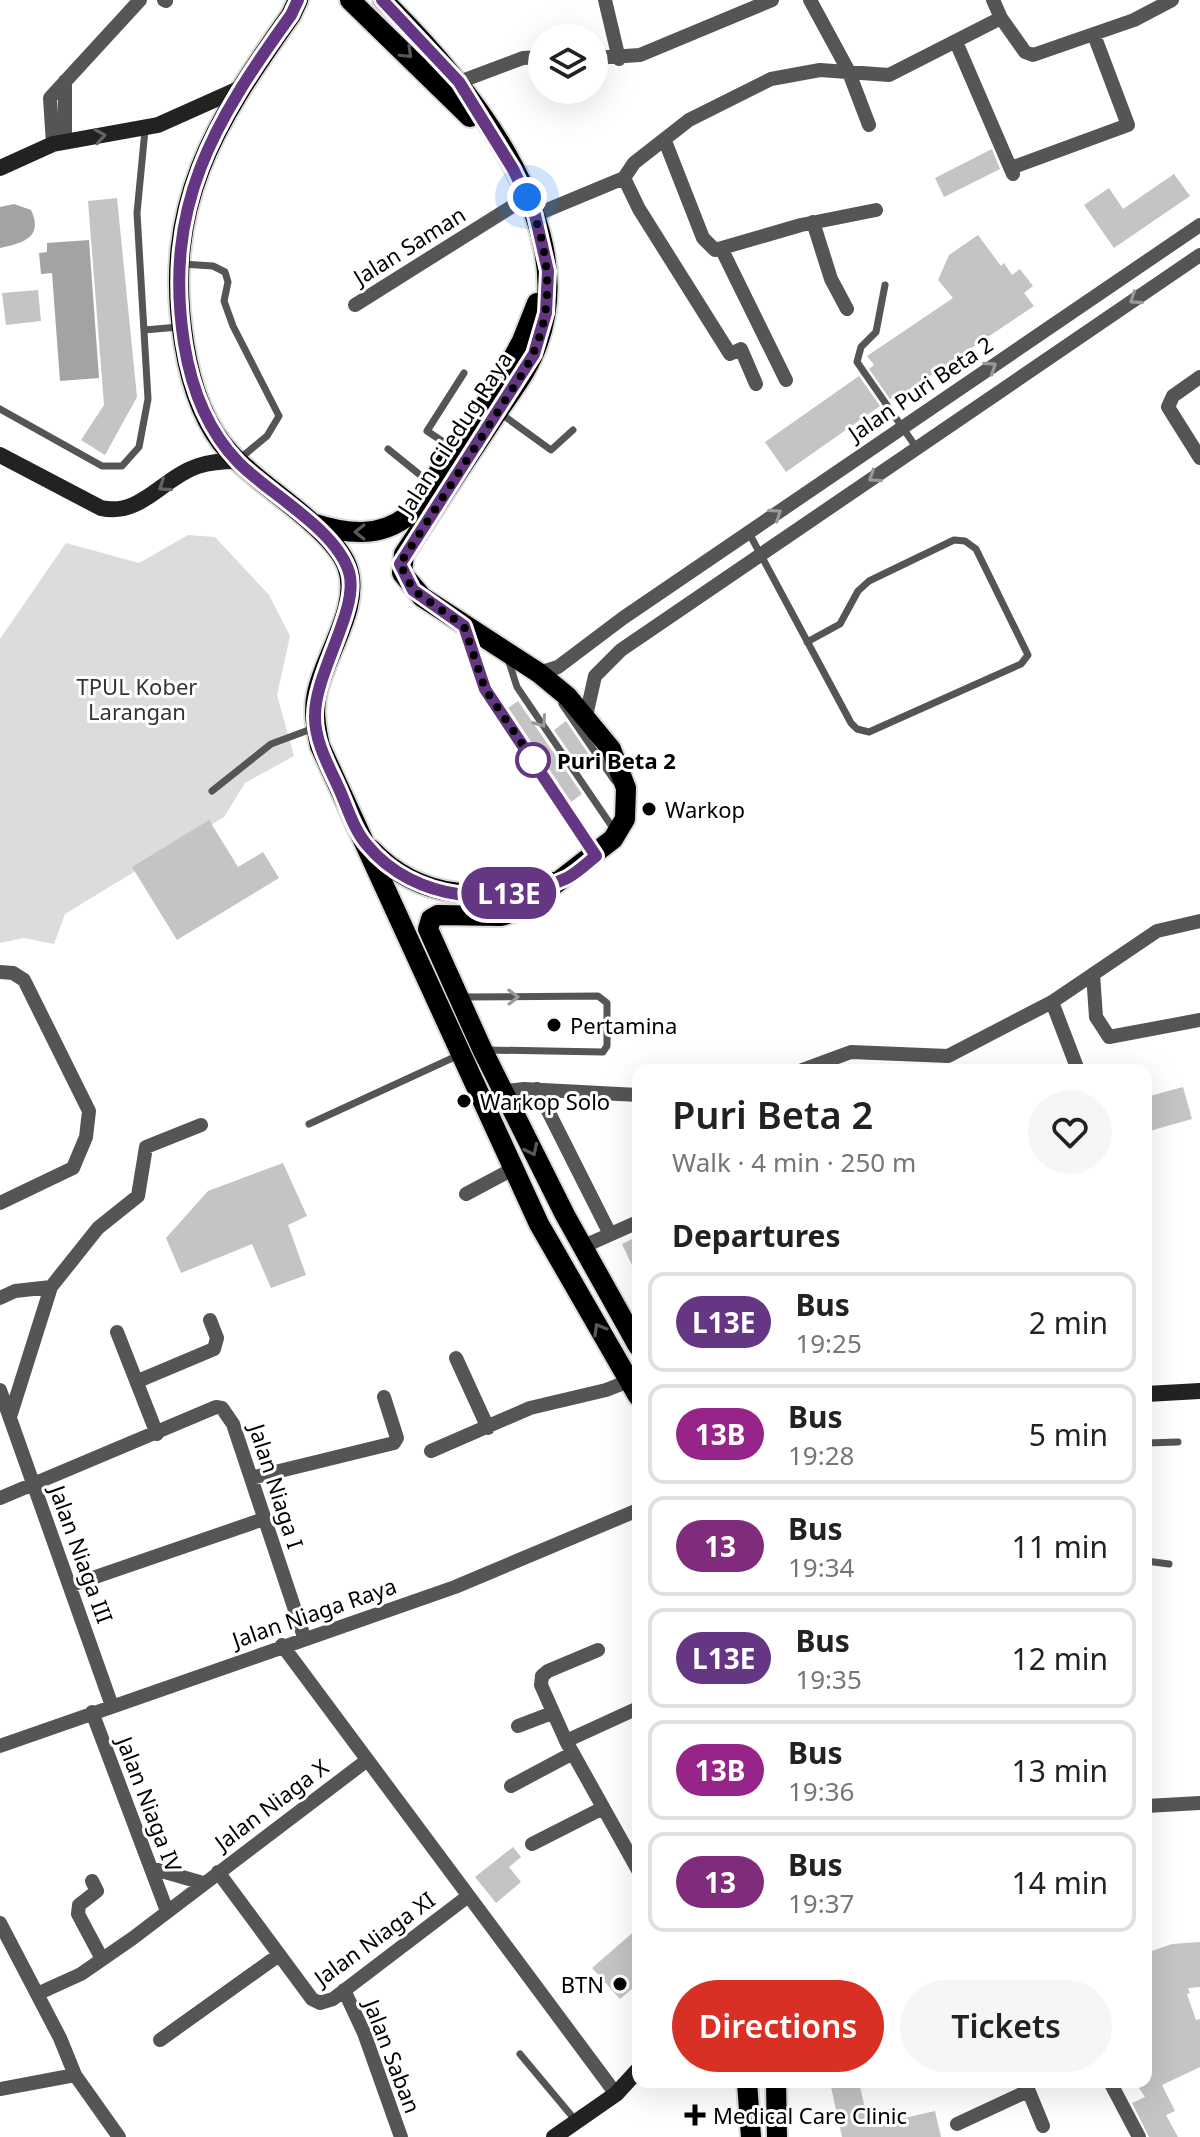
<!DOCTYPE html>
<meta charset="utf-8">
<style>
body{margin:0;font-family:"Noto Sans",sans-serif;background:#f6f6f6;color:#222;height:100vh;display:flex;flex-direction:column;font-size:30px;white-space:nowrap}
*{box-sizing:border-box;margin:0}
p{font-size:26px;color:#767676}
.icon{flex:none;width:44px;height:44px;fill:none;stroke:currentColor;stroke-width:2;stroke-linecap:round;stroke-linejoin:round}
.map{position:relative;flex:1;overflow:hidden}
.panel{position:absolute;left:632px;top:1064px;width:520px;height:1024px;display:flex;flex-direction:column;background:#fff;border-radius:16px;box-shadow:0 8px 32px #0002}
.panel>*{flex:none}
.badge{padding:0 16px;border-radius:26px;font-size:28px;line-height:52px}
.tools{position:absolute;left:528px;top:24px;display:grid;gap:16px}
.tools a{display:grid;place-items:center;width:80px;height:80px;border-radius:50%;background:#fff;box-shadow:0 8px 32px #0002;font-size:40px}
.you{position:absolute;width:40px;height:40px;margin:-20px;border:6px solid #fff;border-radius:50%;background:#1a73e8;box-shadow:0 0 0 12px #1a73e833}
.map>.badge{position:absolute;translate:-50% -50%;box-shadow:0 0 0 4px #fff}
h2{padding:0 40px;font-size:30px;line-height:72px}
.round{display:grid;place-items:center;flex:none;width:84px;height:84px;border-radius:42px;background:#f6f6f6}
.head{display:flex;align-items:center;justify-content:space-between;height:136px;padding:0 40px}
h1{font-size:38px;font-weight:600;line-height:60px}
.button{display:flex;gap:16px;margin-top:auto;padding:16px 40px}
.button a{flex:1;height:92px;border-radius:48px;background:#d93025;color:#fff;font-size:32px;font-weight:600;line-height:92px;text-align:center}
.button a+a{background:#f6f6f6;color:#222}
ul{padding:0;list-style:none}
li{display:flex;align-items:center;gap:24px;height:100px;margin:0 16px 12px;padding:0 24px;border:4px solid #e0e0e0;border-radius:16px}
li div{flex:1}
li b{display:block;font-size:30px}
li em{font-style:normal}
li .badge{min-width:88px;font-weight:700;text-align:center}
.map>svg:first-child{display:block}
.green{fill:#dcdcdc}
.water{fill:#a3a3a3}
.building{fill:#c4c4c4}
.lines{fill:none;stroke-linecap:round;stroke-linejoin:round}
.primary-casing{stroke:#dbdbdb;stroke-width:24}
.lane{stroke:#555;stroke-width:7}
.street{stroke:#555;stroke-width:14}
.secondary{stroke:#222;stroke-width:16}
.primary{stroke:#000;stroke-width:20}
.oneway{stroke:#595959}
.oneway2{stroke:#646464}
.oneway3{stroke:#999}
.line-casing{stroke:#fff;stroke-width:18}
.line{stroke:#643683;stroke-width:12}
.walk{stroke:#000;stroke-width:8;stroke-dasharray:0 14.4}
.stop-dot{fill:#fff;stroke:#643683;stroke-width:4}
.poi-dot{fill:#000;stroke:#fff;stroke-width:3}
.labels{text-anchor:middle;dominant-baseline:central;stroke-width:6;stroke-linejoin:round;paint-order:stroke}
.street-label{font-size:22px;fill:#000;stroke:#fff}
.park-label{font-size:22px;fill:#333;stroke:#fff}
.stop-label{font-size:22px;font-weight:bold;fill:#000;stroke:#fff;text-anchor:start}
.poi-label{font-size:22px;fill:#000;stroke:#fff;text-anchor:start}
</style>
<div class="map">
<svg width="1200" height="2137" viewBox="0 0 1200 2137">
<rect width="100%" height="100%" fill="#fff"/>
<!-- green -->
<path class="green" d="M 188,535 L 215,537 L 269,595 L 290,636 L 277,695 L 294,756 L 245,783 L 224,817 L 65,914 L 54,944 L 24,938 L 0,943 L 0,639 L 66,543 L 139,563 Z"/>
<!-- water -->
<path class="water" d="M 14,204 L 31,210 C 44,238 22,243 0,248 L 0,207 Z
M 89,240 L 99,378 L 60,381 L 52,273 L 41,274 L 39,253 L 47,252 L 47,243 Z"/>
<!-- building -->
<path class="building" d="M 992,149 L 1000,169 L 944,197 L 935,178 Z
M 1174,174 L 1190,196 L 1114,248 L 1084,205 L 1109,188 L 1123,209 Z
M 117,198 L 137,397 L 105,455 L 81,440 L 104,405 L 88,201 Z
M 978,235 L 1001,266 L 1004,263 L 1012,275 L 1020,269 L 1033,286 L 1024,293 L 1034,306 L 897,398 L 890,399 L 869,369 L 874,365 L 867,356 L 953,298 L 938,280 L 949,255 Z
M 38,290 L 41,321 L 6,325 L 2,293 Z
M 859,376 L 880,406 L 786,472 L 765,442 Z
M 518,701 L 582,794 L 571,802 L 508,708 Z
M 566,721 L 596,765 L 584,773 L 554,730 Z
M 209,820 L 238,867 L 263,852 L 279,878 L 177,940 L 132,867 Z
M 1183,1087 L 1192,1119 L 1146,1132 L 1146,1097 Z
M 283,1163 L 307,1216 L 288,1225 L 306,1275 L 271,1288 L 252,1244 L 181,1273 L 166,1238 L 208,1191 Z
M 638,1236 L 638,1278 L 622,1244 Z
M 513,1847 L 521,1857 L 509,1867 L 521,1882 L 496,1903 L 475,1877 Z
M 638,1928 L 638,1984 L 620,1999 L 592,1968 Z
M 1200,1942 L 1200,1987 L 1188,1988 L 1190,1993 L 1187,1994 L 1196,2020 L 1200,2019 L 1200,2067 L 1162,2085 L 1175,2111 L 1166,2115 L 1178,2137 L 1149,2137 L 1132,2103 L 1145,2097 L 1135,2082 L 1146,2082 L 1146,1953 L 1172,1944 Z
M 830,2082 L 859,2082 L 865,2109 L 874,2107 L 878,2124 L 935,2111 L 941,2137 L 842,2137 Z"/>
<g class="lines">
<defs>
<path id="primary" d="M 298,0 L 291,15 C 214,124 162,205 184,343 C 190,381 203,424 230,453 C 259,486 332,527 347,566 C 362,605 325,654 317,693 C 313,711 316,728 320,746 L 539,1224 L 638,1396
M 350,0 L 470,117
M 383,0 C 464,80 582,220 538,343 C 529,370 510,393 495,416 C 465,462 434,508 404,554 L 402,573 L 422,597 L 539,673 L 568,697 L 611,749 L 626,788 L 625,819 L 613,839 L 523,909 L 501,916 L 438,915 L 431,919 L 428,929 L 482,1049 L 565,1215 L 638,1346
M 312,523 C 346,534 380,539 410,514 L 496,389 L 522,341 L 537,303
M 371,849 C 421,902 486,901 552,882
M 747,2082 L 751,2137
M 776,2082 L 777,2137"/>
</defs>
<!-- primary casing -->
<use href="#primary" class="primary-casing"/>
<!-- lane -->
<path class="lane" d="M 182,264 L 213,266 L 225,272 L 228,282 L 224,301 L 233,326 L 279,416 L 267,436 L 238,460
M 885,285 L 876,332 L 861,347 L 857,362 L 916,447
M 144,330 L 179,327
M 0,409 L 102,466 L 122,466 L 139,447 L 148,399 L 137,213 L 145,130
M 500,413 L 551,450 L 573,430
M 451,447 L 427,431 L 464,373
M 388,449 L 430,483
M 749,533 L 851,723 L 857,729 L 869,732 L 1021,664 L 1028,655 L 976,549 L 965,541 L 954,540 L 869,581 L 858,591 L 840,624 L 807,642
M 466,632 L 485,689 L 593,852
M 508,659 L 517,687 L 615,831
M 562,704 L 614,780
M 212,791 L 271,744 L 314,728
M 461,997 L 598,996 L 607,1003 L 607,1046 L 603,1052 L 487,1050
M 309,1124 L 459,1055
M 1146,1443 L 1178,1442
M 1146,1561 L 1169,1564
M 520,2054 L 576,2121"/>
<!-- street -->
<path class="street" d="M 164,0 L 166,1
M 605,0 L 619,59
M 810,0 L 848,70 L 869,125
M 993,0 L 1001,18
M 956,42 L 1013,174
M 594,58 L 640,55 L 772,0
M 459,82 L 523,58 L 542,57
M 665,141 L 703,238 L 715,250 L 801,225 L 876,210
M 65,142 L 65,81
M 53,144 L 50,98 L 140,0
M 1011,168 L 1128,125 L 1094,35
M 624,178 L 639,209 L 730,354 L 741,349 L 756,384
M 535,215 L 624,178 L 634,163 L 689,120 L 771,79 L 820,70 L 889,75 L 1001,18 L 1025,52 L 1033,55 L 1134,20 L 1172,0
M 813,222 L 831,279 L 847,309
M 722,250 L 786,380
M 355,305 L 527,197
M 1200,377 L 1173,396 L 1168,407 L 1200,458
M 539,673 L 558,667 L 623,618 L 1200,225
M 586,716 L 595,676 L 621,650 L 1200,255
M 0,972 L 13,973 L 24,980 L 89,1111 L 86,1137 L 73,1168 L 0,1203
M 1093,974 L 1096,1017 L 1109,1037 L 1200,1020
M 1052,1002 L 1078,1070
M 802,1070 L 851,1052 L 948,1056 L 1052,1002 L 1157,931 L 1200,921
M 537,1089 L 610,1234
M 498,1092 L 524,1089 L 638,1095
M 466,1194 L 513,1169
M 582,1247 L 638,1222
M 0,1298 L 15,1291 L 51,1287
M 117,1332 L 157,1434
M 456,1358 L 488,1428
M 138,1381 L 214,1349 L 217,1338 L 210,1320
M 0,1390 L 112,1706
M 10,1417 L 51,1287 L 98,1228 L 138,1196 L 146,1147 L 201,1125
M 431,1451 L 530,1408 L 606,1390 L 629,1381
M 251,1478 L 394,1443 L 397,1438 L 384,1397
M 0,1498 L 216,1407 L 222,1408 L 233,1424 L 304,1637
M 72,1585 L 264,1519
M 282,1645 L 616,2094
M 598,1650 L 548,1671 L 542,1676 L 541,1685 L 566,1741 L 638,1870
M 92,1712 L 167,1911
M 518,1726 L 552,1713
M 566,1741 L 638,1708
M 0,1746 L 455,1587 L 638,1510
M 511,1786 L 573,1753
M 1146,1806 L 1200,1803
M 532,1844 L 603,1808
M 151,1868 L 203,1883
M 218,1872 L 312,1999 L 320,2003 L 333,1999 L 467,1897
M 92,1881 L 97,1891 L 79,1905 L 78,1914 L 102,1959
M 0,1923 L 60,2038 L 75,2075 L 119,2137
M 344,1990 L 364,2033 L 401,2137
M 37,1994 L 81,1974 L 133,1938 L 366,1761
M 160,2040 L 279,1955
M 1025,2082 L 1043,2126
M 1110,2082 L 1139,2137
M 0,2089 L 75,2075
M 957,2124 L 1028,2091"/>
<!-- secondary -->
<path class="secondary" d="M 0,168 L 53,144 L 158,125 L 243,87
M 0,455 L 101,508 C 141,517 162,478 198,466 C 210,462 224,461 237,461
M 1146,1394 L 1200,1391
M 554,2137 L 616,2094 L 638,2070"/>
<!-- primary -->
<use href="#primary" class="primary"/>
</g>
<!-- one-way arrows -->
<defs><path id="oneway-chevron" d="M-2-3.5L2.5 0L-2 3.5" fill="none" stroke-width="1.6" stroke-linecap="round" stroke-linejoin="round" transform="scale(2)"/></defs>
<g class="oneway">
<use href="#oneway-chevron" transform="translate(407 53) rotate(44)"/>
<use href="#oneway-chevron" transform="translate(360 532) rotate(180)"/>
<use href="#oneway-chevron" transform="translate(532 1150) rotate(64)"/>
<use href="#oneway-chevron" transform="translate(599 1329) rotate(-120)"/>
</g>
<g class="oneway2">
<use href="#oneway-chevron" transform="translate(100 136) rotate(-9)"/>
<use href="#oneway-chevron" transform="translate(164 486) rotate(146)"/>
</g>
<g class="oneway3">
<use href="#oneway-chevron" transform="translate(1135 299) rotate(146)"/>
<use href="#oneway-chevron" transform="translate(991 367) rotate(-34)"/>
<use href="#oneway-chevron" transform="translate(874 477) rotate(146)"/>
<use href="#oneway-chevron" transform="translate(776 514) rotate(-34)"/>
<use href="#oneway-chevron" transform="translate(541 722) rotate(55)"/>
<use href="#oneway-chevron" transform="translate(513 997) rotate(-1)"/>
</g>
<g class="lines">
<defs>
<path id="line" d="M 298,0 L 291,15 C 213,123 163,206 184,343 C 191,387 207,430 238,462 C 269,494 336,529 349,572 C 360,609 314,673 315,717 C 315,743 330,768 340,791 C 348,809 354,830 367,845 C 414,902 502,909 567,878 C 577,873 587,863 596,856 L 485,689 L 464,626 L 413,590 L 400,564 L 534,354 L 546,313 L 548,271 L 535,215 L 513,169 L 459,82 L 382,0"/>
</defs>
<!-- line casing -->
<use href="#line" class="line-casing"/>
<!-- line -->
<use href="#line" class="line"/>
<!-- walk -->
<path class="walk" d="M 527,197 C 552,254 557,316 524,371 L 400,564 L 413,590 L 464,626 L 485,689 L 533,760"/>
</g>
<!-- markers -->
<circle class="stop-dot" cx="533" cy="760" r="16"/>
<g class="poi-dot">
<circle cx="649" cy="809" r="8"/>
<circle cx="554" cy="1025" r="8"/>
<circle cx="464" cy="1101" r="8"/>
<circle cx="620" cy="1984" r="8"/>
<path d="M691 2103h8v8h8v8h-8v8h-8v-8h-8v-8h8z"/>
</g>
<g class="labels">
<!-- street labels -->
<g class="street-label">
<text transform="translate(409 245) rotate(-32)">Jalan Saman</text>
<text transform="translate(920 388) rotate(-34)">Jalan Puri Beta 2</text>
<text transform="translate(454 433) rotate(-57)">Jalan Ciledug Raya</text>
<text transform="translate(277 1486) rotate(72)">Jalan Niaga I</text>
<text transform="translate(82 1554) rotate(70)">Jalan Niaga III</text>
<text transform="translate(314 1612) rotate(-19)">Jalan Niaga Raya</text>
<text transform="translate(150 1804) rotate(69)">Jalan Niaga IV</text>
<text transform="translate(271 1804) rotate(-37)">Jalan Niaga X</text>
<text transform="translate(374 1938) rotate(-36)">Jalan Niaga XI</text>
<text transform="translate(393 2056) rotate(69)">Jalan Saban</text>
</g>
<!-- park labels -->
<g class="park-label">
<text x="137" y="686">TPUL Kober<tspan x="137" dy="25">Larangan</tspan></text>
</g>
<!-- stop labels -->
<g class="stop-label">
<text x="557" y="760">Puri Beta 2</text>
</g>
<!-- poi labels -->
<g class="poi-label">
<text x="665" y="809">Warkop</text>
<text x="570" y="1025">Pertamina</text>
<text x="480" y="1101">Warkop Solo</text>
<text x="604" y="1984" text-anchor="end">BTN</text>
<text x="713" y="2115">Medical Care Clinic</text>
</g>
</g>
</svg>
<div class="tools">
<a><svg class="icon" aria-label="layers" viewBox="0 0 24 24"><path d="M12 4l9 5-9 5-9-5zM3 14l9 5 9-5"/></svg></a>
</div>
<div class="you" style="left:527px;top:197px"></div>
<b class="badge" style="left:509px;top:893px;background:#643683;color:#fff">L13E</b>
<section class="panel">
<div class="head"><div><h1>Puri Beta 2</h1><p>Walk · 4 min · 250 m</p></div><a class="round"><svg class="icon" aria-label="heart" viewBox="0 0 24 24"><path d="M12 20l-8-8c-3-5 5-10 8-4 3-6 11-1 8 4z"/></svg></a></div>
<h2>Departures</h2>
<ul>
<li><span class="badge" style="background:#643683;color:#fff">L13E</span><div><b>Bus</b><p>19:25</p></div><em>2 min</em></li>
<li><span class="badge" style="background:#972489;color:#fff">13B</span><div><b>Bus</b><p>19:28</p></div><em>5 min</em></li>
<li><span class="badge" style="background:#802b7c;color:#fff">13</span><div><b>Bus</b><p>19:34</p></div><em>11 min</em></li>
<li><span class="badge" style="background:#643683;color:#fff">L13E</span><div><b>Bus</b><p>19:35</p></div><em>12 min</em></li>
<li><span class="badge" style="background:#972489;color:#fff">13B</span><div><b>Bus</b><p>19:36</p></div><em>13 min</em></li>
<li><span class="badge" style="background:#802b7c;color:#fff">13</span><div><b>Bus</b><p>19:37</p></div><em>14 min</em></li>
</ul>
<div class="button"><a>Directions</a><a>Tickets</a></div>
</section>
</div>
